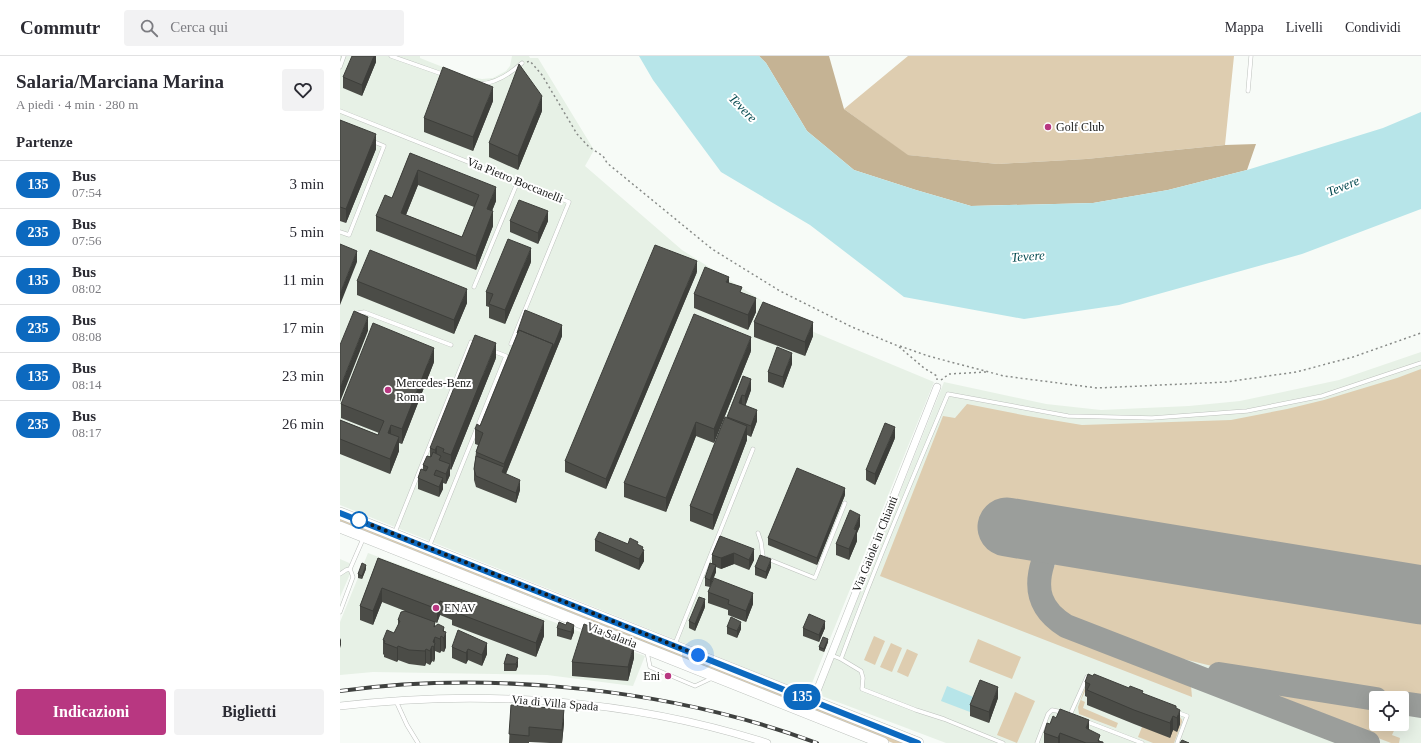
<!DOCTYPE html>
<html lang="it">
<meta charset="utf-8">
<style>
body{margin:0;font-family:Georgia,serif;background:#f2f2f3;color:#2b2b33;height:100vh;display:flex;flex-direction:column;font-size:15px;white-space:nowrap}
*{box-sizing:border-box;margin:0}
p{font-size:13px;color:#7c7c81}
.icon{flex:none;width:22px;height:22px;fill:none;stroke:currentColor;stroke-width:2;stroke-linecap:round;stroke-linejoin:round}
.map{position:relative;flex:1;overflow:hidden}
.drawer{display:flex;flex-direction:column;background:#fff;width:340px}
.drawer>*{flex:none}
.badge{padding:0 8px;border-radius:13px;font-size:14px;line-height:26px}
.controls{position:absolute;left:1029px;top:635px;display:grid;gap:8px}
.controls a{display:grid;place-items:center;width:40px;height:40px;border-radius:4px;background:#fff;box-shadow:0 4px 16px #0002;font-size:20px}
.you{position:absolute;width:20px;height:20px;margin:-10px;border:3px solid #fff;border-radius:50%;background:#1a73e8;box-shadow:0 0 0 6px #1a73e833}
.map>.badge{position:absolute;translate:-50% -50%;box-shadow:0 0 0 2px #fff}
h2{padding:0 16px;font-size:15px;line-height:36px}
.round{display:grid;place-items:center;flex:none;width:42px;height:42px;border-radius:4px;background:#f2f2f3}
.overview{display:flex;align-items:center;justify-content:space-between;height:68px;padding:0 16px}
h1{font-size:19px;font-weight:800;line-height:30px}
.action{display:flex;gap:8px;margin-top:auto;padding:8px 16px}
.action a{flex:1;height:46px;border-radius:4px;background:#b83781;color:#fff;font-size:16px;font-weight:800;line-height:46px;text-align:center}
.action a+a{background:#f2f2f3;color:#2b2b33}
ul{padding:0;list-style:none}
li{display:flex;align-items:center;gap:12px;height:48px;padding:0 16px;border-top:1px solid #e1e1e2}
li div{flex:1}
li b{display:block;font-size:15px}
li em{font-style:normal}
li .badge{min-width:44px;font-weight:700;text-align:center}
header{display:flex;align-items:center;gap:24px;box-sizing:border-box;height:56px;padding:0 20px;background:#fff;border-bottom:1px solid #e1e1e2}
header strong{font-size:19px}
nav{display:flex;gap:22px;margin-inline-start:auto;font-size:14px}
.search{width:280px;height:36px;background:#f2f2f3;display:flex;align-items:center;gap:10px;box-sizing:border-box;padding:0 14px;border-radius:4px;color:#7c7c81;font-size:15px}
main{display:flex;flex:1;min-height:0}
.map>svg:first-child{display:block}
.built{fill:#e7f1e6;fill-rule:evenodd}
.green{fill:#decdb0}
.forest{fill:#c5b394}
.water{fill:#b7e5e9}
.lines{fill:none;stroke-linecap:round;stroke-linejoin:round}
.taxiway{stroke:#9b9e9b;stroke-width:24}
.runway{stroke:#9b9e9b;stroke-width:59}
.lane-casing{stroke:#bdc1bd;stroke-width:4.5}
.street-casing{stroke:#bdc1bd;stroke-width:8}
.primary-casing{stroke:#bdc1bd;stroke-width:12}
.path{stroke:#888b88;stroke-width:1.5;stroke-dasharray:2 3;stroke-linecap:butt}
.lane{stroke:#fff;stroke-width:3.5}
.street{stroke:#fff;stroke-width:7}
.primary{stroke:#fff;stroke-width:11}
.rail-casing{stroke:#3f413f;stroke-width:4}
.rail{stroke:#fff;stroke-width:2.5;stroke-dasharray:8;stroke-linecap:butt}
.wall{fill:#4b4c47;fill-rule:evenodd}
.shaded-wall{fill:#3d3e3a}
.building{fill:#575853;stroke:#3d3e3a;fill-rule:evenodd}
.line-casing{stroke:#fff;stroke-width:9}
.line{stroke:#0c69bf;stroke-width:6}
.walk{stroke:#181918;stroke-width:4;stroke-dasharray:0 7.2}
.poi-dot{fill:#b83781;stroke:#fff;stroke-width:1.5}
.stop-dot{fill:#fff;stroke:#0c69bf;stroke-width:2}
.labels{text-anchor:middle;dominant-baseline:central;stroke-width:4;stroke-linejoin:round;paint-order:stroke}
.poi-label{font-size:12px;fill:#181918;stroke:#fff;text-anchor:start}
.street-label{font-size:12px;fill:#181918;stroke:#fff}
.water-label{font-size:13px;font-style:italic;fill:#00474d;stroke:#fff}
</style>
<header>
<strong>Commutr</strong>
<div class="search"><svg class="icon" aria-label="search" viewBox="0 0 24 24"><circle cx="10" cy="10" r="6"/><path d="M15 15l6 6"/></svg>Cerca qui</div>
<nav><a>Mappa</a><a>Livelli</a><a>Condividi</a></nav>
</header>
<main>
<section class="drawer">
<div class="overview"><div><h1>Salaria/Marciana Marina</h1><p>A piedi · 4 min · 280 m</p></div><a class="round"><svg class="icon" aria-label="heart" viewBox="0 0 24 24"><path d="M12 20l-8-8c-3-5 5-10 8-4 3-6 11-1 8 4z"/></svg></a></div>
<h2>Partenze</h2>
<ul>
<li><span class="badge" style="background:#0c69bf;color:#fff">135</span><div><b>Bus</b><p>07:54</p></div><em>3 min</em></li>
<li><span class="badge" style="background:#0c69bf;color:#fff">235</span><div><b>Bus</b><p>07:56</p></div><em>5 min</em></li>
<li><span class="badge" style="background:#0c69bf;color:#fff">135</span><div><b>Bus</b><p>08:02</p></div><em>11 min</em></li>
<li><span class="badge" style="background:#0c69bf;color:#fff">235</span><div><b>Bus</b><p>08:08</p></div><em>17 min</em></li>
<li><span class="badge" style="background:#0c69bf;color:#fff">135</span><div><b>Bus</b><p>08:14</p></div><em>23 min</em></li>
<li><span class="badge" style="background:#0c69bf;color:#fff">235</span><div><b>Bus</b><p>08:17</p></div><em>26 min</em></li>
</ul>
<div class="action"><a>Indicazioni</a><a>Biglietti</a></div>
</section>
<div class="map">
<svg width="1081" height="687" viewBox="0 0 1081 687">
<rect width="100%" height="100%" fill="#f7fbf7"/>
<!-- built -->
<path class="built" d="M 0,0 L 80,0 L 80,2 L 128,21 L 142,23 L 153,22 L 166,15 L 170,10 L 172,0 L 189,0 L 190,2 L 198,2 L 254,94 L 245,110 L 342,194 L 457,267 L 476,277 L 594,326 L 468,637 L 0,449 Z
M 1081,296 L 1081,687 L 606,687 L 479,639 L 604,326 L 706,348 L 761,354 L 849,350 L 900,345 L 999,324 ZM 1036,642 L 1062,642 L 1062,668 L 1036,668 Z
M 28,497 L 305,600 L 293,630 L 207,619 L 33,616 L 0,619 L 0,566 Z
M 0,503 L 14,509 L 0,541 Z"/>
<!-- green -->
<path class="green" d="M 568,0 L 894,0 L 885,89 L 746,103 L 658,108 L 567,99 L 504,53 Z
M 1081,313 L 1081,515 L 662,448 L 654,491 L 689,496 L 694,501 C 693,537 685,547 715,574 L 846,623 L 851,630 L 852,641 L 540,520 L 603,360 L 615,362 L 627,348 L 688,360 L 742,369 L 891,364 L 947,353 L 984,344 L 1057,322 Z
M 0,461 L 566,687 L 553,687 L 190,540 L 0,467 Z
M 724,501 L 1081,558 L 1081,642 L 876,611 L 831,600 L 735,564 C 727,561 720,557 715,550 C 705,537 708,508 724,501 Z
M 534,580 L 545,585 L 535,609 L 524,604 Z
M 638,583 L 681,601 L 672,623 L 629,606 Z
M 551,587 L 562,592 L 552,616 L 540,611 Z
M 567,593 L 578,598 L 568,621 L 557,616 Z
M 746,629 L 747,631 L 741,644 L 745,646 L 743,652 L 778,667 L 776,672 L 739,658 L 738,651 Z
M 675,636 L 695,645 L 677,687 L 657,679 Z
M 929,636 L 1036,652 L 1036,668 L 1057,668 L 1052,679 L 1060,682 L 1059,687 L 1051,687 L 927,639 Z
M 840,661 L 842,664 L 842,666 L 834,687 L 813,687 L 798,681 L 802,671 L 833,674 Z"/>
<!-- forest -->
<path class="forest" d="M 419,0 L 489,0 L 504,53 L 568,99 L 658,108 L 746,103 L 885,89 L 916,88 L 907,114 L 828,134 L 753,147 L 631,150 L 576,134 L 514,114 L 467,75 L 426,7 Z"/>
<!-- water -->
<path class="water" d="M 299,0 L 419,0 L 426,7 L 467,75 L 514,114 L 576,134 L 631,150 L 753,147 L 828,134 L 907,114 L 1043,72 L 1081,56 L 1081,153 L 962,198 L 779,249 L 684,263 L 564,241 L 470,169 L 381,116 L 313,24 Z
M 607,630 L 636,642 L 630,656 L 601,645 Z"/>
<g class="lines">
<!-- taxiway -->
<path class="taxiway" d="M 731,481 C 726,483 720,483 716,486 C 709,490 705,499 703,506 C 694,534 700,554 726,570 L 1028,687
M 879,618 L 1036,643
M 1062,647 L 1081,650"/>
<!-- runway -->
<path class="runway" d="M 667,471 L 1081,539"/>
<defs>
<path id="lane" d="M 51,0 L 105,19
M 0,11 L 4,0
M 140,28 C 157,27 170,18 182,7
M 908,35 L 911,0
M 0,55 L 229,146 L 171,288
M 0,176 L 9,179 L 44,90 L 32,85
M 134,231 L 178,125
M 16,261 L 18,257 L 24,256 L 111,289
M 55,476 L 131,286 L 136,288
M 418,477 L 421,486 L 423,501 L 475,522 L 505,447
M 89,491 L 166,300 L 153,295
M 0,518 L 6,514 L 10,513
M 0,556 L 13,521 L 10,513 L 23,483
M 335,588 L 413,393
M 307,596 L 310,611 L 355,630 L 372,622
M 491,599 L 501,603 L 521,615 L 523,622 L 522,633 L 576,654 L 604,663 L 663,687
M 501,603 C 534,513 571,426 608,338 L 728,360 L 812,362 L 907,355 L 982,340 L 1081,307
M 56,645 L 67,669 L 78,687
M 836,656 L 847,660 L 837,687
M 730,659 L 747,621 L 750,622
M 745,665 L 802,687
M 697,687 L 708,658 L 712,654 L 722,656"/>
<path id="street" d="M 473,645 L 597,331
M 0,650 C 142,633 290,643 427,687"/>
<path id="primary" d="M 0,457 L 578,687
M 0,471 L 543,687"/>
</defs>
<!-- lane casing -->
<use href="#lane" class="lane-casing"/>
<!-- street casing -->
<use href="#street" class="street-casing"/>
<!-- primary casing -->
<use href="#primary" class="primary-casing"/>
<!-- path -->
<path class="path" d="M 187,6 L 190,5 L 202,19 L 237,78 L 249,91 L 263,100 L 267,107 L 372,193 L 440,235 L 512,271 L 558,290 L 584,312 L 597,320 L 597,324
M 560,290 L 588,300 L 664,320 L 757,332 L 886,326 L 956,316 L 1013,301 L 1081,277
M 601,324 L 609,318 L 646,316"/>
<!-- lane -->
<use href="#lane" class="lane"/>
<!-- street -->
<use href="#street" class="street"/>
<!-- primary -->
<use href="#primary" class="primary"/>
<defs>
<path id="rail" d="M 0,635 C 153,614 332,633 477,687"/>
</defs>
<!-- rail casing -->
<use href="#rail" class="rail-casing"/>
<!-- rail -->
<use href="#rail" class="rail"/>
</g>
<!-- wall -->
<path class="wall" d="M 36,0 L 36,6 L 22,40 L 3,32 L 3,21 Z
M 153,45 L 133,95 L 84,76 L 84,62 Z
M 202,55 L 178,114 L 149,101 L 149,87 Z
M 0,64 L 36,93 L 6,167 L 0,165 Z
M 70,97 L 156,145 L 152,155 L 153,170 L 136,214 L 36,175 L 36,160 L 52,142 ZM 78,129 L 134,151 L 122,181 L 66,159 Z
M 170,165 L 208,165 L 198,188 L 170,176 Z
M 191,206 L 165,268 L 149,262 L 149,251 L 146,250 L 146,236 Z
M 357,216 L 266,433 L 225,416 L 225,405 Z
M 17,225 L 127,247 L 114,278 L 17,239 Z
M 389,227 L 402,237 L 416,256 L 408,274 L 354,252 L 354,238 Z
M 414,266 L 473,280 L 465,300 L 414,281 Z
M 177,277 L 222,280 L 166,418 L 180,434 L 176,447 L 136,431 L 134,424 L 134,413 L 136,396 L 138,389 L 135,388 L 135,373 L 140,370 L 177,280 Z
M 411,295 L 374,387 L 356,380 L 326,456 L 284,441 L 284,427 Z
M 156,302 L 111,414 L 110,413 L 110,419 L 106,428 L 103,427 L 103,433 L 99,441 L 78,433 L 78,422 L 83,414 L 83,409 L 90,401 L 90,392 Z
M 94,306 L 62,388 L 59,387 L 59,395 L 50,418 L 0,398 L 0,364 L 38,379 L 39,377 L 1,362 L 1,348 Z
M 452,308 L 443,332 L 428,326 L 428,316 Z
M 403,320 L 411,334 L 405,350 L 417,365 L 411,381 L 407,379 L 407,384 L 373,474 L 350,465 L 350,450 L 387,362 Z
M 555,382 L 535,429 L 526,424 L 526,414 Z
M 505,439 L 477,509 L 428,489 L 428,482 Z
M 520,470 L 517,477 L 517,485 L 509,504 L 496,499 L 496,488 Z
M 380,480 L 414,504 L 409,514 L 394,508 L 381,513 L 376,511 L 376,516 L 370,531 L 365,530 L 365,522 L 372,508 L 372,499 Z
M 255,484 L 288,488 L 298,489 L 303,494 L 304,505 L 299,514 L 255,495 Z
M 38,502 L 204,580 L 196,601 L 112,569 L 112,564 L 100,559 L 97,567 L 95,566 L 95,570 L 104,575 L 106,591 L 104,596 L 101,595 L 100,597 L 95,595 L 95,602 L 94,606 L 92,605 L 90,609 L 86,607 L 85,610 L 69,608 L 58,604 L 57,606 L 44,601 L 44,599 L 43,598 L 43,584 L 54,577 L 58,569 L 58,564 L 65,555 L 42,546 L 33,569 L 20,564 L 20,550 Z
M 415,511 L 431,511 L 426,523 L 415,519 Z
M 26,513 L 22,523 L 18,522 L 18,518 Z
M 368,536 L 413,548 L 406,566 L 388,559 L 388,554 L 368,547 Z
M 365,551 L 355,575 L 349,572 L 349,565 Z
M 387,571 L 401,573 L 397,582 L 387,578 Z
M 217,572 L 234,576 L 231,584 L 217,580 Z
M 463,572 L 485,572 L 479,586 L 463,580 Z
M 488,586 L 484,596 L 479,594 L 479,591 Z
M 147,587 L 147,598 L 142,610 L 128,604 L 126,608 L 112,602 L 112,591 Z
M 167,598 L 178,610 L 176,615 L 164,615 L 164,608 Z
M 294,602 L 288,625 L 232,620 L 232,606 Z
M 745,626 L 836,652 L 840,668 L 837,676 L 833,674 L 830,682 L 794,668 L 747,649 L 747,641 L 745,640 Z
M 658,642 L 649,667 L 630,660 L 630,649 Z
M 171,649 L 224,667 L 222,687 L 210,687 L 189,686 L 189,687 L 169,687 Z
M 710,668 L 749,674 L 760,685 L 763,687 L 704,687 L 704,677 Z"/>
<!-- shaded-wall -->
<path class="shaded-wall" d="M 34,0 L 36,0 L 36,6 L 22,40 L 22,29 Z
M 153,31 L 153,45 L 133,95 L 133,81 Z
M 202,40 L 202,55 L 178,114 L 178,100 Z
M 36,78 L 36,93 L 6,167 L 6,153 Z
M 78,114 L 78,129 L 61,171 L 61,157 Z
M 156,131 L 156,145 L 147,167 L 147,153 Z
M 153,155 L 153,170 L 136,214 L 136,200 Z
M 208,155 L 208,165 L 198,188 L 198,177 Z
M 191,192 L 191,206 L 165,268 L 165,254 Z
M 17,195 L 17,206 L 0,249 L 0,238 Z
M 357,205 L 357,216 L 266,433 L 266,423 Z
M 389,221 L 389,235 L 386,226 Z
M 127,233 L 127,247 L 114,278 L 114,264 Z
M 416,242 L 416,256 L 408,274 L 408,259 Z
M 28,261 L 28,275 L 0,346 L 0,332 Z
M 473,266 L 473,280 L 465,300 L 465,286 Z
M 222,269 L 222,280 L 162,427 L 162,416 L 164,411 L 164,408 L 213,288 Z
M 411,281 L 411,295 L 374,387 L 374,373 Z
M 156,287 L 156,302 L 111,414 L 111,399 Z
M 94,292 L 94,306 L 62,388 L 62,373 Z
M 452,297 L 452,308 L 443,332 L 443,321 Z
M 411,323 L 411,334 L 405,351 L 405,340 Z
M 402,339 L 402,350 L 399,347 Z
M 417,354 L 417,365 L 411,381 L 411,370 Z
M 356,366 L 356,380 L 326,456 L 326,442 Z
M 51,369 L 51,383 L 48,377 Z
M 407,370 L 407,384 L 373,474 L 373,459 Z
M 555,371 L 555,382 L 535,429 L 535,418 Z
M 59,381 L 59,395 L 50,418 L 50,403 Z
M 97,390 L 97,404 L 95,408 L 95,394 Z
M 110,408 L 110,419 L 106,428 L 106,418 Z
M 103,422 L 103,433 L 99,441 L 99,431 Z
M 180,424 L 180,434 L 176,447 L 176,437 Z
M 505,432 L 505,439 L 477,509 L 477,502 Z
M 520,459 L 520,470 L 517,477 L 517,485 L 509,504 L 509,493 L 514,473 Z
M 303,491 L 303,496 L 304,494 L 304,505 L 299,514 L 299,503 Z
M 414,493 L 414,504 L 409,514 L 409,504 Z
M 394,497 L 394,508 L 381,513 L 381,502 Z
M 431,503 L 431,511 L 426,523 L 426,516 Z
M 26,509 L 26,513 L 22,523 L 22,520 Z
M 376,509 L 376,516 L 370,531 L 370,524 Z
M 42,532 L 42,546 L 33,569 L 33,555 Z
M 413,537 L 413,548 L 406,566 L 406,555 Z
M 365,543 L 365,551 L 355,575 L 355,568 Z
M 100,545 L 100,559 L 97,567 L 97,553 Z
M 204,565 L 204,580 L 196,601 L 196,587 Z
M 485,565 L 485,572 L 479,586 L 479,579 Z
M 401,566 L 401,573 L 397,582 L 397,575 Z
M 234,569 L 234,576 L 231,584 L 231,576 Z
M 104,571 L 104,582 L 106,576 L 106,591 L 104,596 L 103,575 Z
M 101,580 L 101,595 L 100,597 L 100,583 Z
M 95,581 L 95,602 L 94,606 L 93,586 Z
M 1,582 L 1,589 L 0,592 L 0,584 Z
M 488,583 L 488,586 L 484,596 L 484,593 Z
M 147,587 L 147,598 L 142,610 L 142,599 Z
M 294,588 L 294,602 L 288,625 L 288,611 Z
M 58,590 L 58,604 L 57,606 L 57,592 Z
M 92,590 L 92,605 L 90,609 L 90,595 Z
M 86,593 L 86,607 L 85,610 L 85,595 Z
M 128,593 L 128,604 L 126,608 L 126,597 Z
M 178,602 L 178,610 L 176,615 L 176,608 Z
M 658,631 L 658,642 L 649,667 L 649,656 Z
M 224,653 L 224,667 L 222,687 L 222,674 Z
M 840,654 L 840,668 L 837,676 L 837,662 Z
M 833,660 L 833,674 L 830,682 L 830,667 Z
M 749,664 L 749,678 L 746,672 Z
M 720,677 L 720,687 L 718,687 L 718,682 Z"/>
<!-- building -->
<path class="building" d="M 12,0 L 34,0 L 22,29 L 3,21 Z
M 179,8 L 202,40 L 178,100 L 149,87 Z
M 103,11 L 153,31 L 133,81 L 84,62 Z
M 0,64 L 36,78 L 6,153 L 0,151 Z
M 70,97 L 156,131 L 147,153 L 153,155 L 136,200 L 36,160 L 45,139 L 52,142 ZM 78,114 L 139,139 L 122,181 L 61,157 Z
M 179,144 L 208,155 L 198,177 L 170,165 Z
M 168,183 L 191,192 L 165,254 L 149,248 L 153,238 L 146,236 Z
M 0,188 L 17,195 L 0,238 Z
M 315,189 L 357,205 L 266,423 L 225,405 Z
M 30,194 L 127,233 L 114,264 L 17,225 Z
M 365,211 L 389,221 L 386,226 L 402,231 L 400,236 L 416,242 L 408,259 L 354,238 Z
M 423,246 L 473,266 L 465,286 L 414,266 Z
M 185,254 L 222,269 L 213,292 L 213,288 L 179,274 L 178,277 L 177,277 Z
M 14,255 L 28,261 L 0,332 L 0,289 Z
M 354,258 L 411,281 L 374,373 L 356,366 L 326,442 L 284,427 Z
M 33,267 L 94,292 L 62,373 L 51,369 L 48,377 L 59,381 L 50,403 L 0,383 L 0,364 L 38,379 L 44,365 L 1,348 Z
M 179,274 L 213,288 L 164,408 L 136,396 L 143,377 L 135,373 L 137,368 L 140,370 Z
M 135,279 L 156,287 L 111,399 L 103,396 L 104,393 L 97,390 L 95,394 L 90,392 Z
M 437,291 L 452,297 L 443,321 L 428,316 Z
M 403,320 L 411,323 L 405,340 L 402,339 L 399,347 L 417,354 L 411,370 L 387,361 Z
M 385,361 L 407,370 L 373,459 L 350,450 Z
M 545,367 L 555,371 L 535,418 L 526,414 Z
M 93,396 L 101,400 L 99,404 L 110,408 L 106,418 L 96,414 L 94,419 L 103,422 L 99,431 L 78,422 L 81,413 L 86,415 L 88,411 L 83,409 L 87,400 L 91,401 Z
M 136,400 L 164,411 L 162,416 L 180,424 L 176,437 L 136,420 L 134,413 Z
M 457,412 L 505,432 L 477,502 L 428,482 Z
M 510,454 L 520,459 L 514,473 L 517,474 L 509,493 L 496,488 Z
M 259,476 L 288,488 L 290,482 L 298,486 L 297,488 L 303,491 L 302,493 L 304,494 L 299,503 L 255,484 Z
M 380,480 L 414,493 L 409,504 L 394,497 L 381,502 L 372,499 Z
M 420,499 L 431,503 L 426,516 L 415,511 Z
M 38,502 L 204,565 L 196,587 L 112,555 L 114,550 L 100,545 L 97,553 L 42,532 L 33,555 L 20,550 Z
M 22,507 L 26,509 L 22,520 L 18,518 Z
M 370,507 L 376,509 L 370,524 L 365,522 Z
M 374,522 L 413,537 L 406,555 L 388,548 L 389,544 L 368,536 Z
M 359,541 L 365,543 L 355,568 L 349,565 Z
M 65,555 L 95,566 L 94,571 L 98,568 L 104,571 L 103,575 L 106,576 L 104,582 L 101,580 L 100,583 L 95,581 L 93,586 L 95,587 L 94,591 L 92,590 L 90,595 L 86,593 L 85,595 L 69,594 L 58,590 L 57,592 L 44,587 L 45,585 L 43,584 L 47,574 L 54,577 L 60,565 L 58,564 L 61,556 Z
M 469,558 L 485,565 L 479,579 L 463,572 Z
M 391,561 L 401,566 L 397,575 L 387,571 Z
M 219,566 L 226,569 L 227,566 L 234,569 L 231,576 L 217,572 Z
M 244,568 L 294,588 L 288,611 L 232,606 Z
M 118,574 L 147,587 L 142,599 L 128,593 L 126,597 L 112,591 Z
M 483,581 L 488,583 L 484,593 L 479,591 Z
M 167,598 L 178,602 L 176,608 L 164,608 Z
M 748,618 L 753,620 L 754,618 L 789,632 L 790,630 L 803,635 L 802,637 L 836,650 L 836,652 L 840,654 L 837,662 L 833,660 L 830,667 L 794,654 L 747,634 L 750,628 L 745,626 Z
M 640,624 L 658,631 L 649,656 L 630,649 Z
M 171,649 L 224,653 L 222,674 L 189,671 L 189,680 L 169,678 Z
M 720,653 L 749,664 L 746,672 L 760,679 L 758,685 L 763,686 L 763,687 L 746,687 L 720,677 L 718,682 L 704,677 L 707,667 L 710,668 L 713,660 L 716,662 Z
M 842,684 L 849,687 L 840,687 Z"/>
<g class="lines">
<defs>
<path id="line" d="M 0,457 L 578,687"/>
</defs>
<!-- line casing -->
<use href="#line" class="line-casing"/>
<!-- line -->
<use href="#line" class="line"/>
<!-- walk -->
<path class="walk" d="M 19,464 L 358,599"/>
</g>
<!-- markers -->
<g class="poi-dot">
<circle cx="708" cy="71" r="4"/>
<circle cx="48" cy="334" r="4"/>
<circle cx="96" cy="552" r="4"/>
<circle cx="328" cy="620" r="4"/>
</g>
<circle class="stop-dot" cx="19" cy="464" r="8"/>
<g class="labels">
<!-- poi labels -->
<g class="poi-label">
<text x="716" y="71">Golf Club</text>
<text x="56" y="327">Mercedes-Benz<tspan x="56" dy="14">Roma</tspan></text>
<text x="104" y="552">ENAV</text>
<text x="320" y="620" text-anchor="end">Eni</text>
</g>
<!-- street labels -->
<g class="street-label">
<text transform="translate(175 124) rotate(22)">Via Pietro Boccanelli</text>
<text transform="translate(535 488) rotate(-68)">Via Gaiole in Chianti</text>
<text transform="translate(272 579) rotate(21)">Via Salaria</text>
<text transform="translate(215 647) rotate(5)">Via di Villa Spada</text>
</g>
<!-- water labels -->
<g class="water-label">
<text transform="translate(403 52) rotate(46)">Tevere</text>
<text transform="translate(1003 130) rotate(-22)">Tevere</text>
<text transform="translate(688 200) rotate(-4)">Tevere</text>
</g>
</g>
</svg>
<div class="controls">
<a><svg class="icon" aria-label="locate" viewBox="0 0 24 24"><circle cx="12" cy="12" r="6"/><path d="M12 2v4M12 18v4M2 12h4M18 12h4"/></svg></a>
</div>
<div class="you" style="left:358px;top:599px"></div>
<b class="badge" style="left:462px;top:641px;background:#0c69bf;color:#fff">135</b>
</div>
</main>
